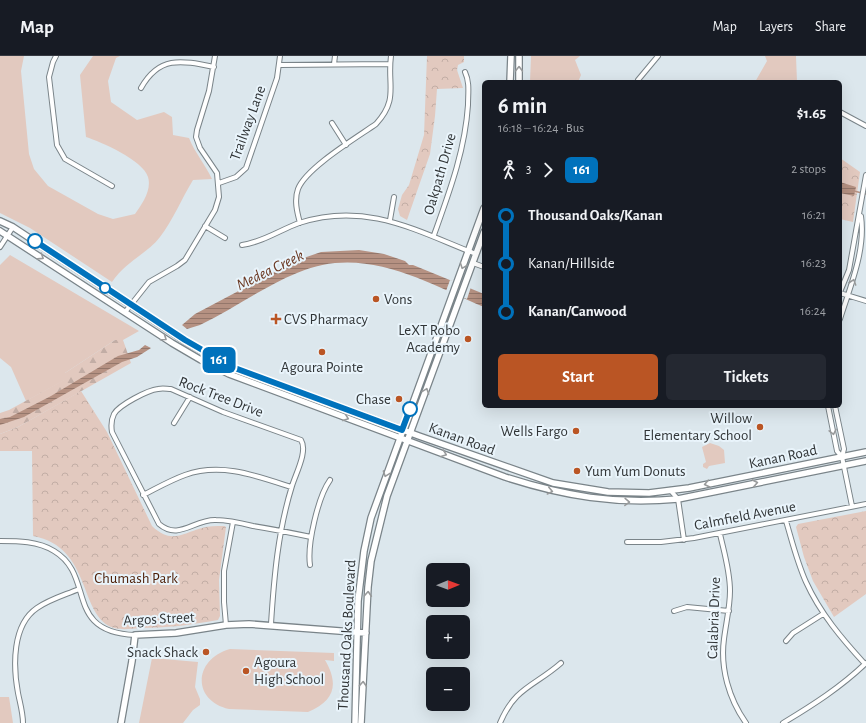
<!DOCTYPE html>
<meta charset="utf-8">
<style>
body{margin:0;font-family:"Alegreya Sans",sans-serif;background:#242831;color:#f1f3f6;height:100vh;display:flex;flex-direction:column;font-size:15px;white-space:nowrap}
*{box-sizing:border-box;margin:0}
p{font-size:13px;color:#9ea1a6}
.icon{flex:none;width:22px;height:22px;fill:none;stroke:currentColor;stroke-width:2;stroke-linecap:round;stroke-linejoin:round}
.map{position:relative;flex:1;overflow:hidden}
.panel{position:absolute;left:482px;top:24px;width:360px;height:328px;display:flex;flex-direction:column;background:#171b24;border-radius:6px;box-shadow:0 4px 16px #0002}
.panel>*{flex:none}
.badge{padding:0 8px;border-radius:6px;font-size:14px;line-height:26px}
.needle{width:26px;rotate:89deg}
.fabs{position:absolute;left:426px;top:507px;display:grid;gap:8px}
.fabs a{display:grid;place-items:center;width:44px;height:44px;border-radius:6px;background:#171b24;box-shadow:0 4px 16px #0002;font-size:20px}
.map>.badge{position:absolute;translate:-50% -50%;box-shadow:0 0 0 2px #fff}
.legs{display:flex;align-items:center;gap:6px;height:44px;padding:0 16px;font-size:13px}
.legs p{margin-inline-start:auto}
.head{display:flex;align-items:center;justify-content:space-between;height:68px;padding:0 16px}
h1{font-size:22px;font-weight:700;line-height:30px}
.cta{display:flex;gap:8px;margin-top:auto;padding:8px 16px}
.cta a{flex:1;height:46px;border-radius:6px;background:#ba5524;color:#fff;font-size:16px;font-weight:700;line-height:46px;text-align:center}
.cta a+a{background:#242831;color:#f1f3f6}
ul{padding:0 16px;list-style:none}
li{display:flex;align-items:center;gap:14px;height:48px;font-size:15px}
li i{display:grid;place-items:center;width:6px;height:100%;margin:0 5px;background:currentColor}
li i::after{content:'';width:10px;height:10px;margin:-5px;border:3px solid;border-radius:50%;background:#171b24}
li p{margin-inline-start:auto}
li:first-child i{background:linear-gradient(#0000 50%,currentColor 0)}
li:last-child i{background:linear-gradient(currentColor 50%,#0000 0)}
header{display:flex;align-items:center;gap:24px;box-sizing:border-box;height:56px;padding:0 20px;background:#171b24;border-bottom:1px solid #363941}
header strong{font-size:19px}
nav{display:flex;gap:22px;margin-inline-start:auto;font-size:14px}
.map>svg:first-child{display:block}
.grass{fill:#e2c9bf}
.forest{fill:url(#forest-firs)}
.park{fill:url(#park-crowns)}
.water{fill:url(#water-rules)}
.pier{fill:#dce7ed}
.lines{fill:none;stroke-linecap:round;stroke-linejoin:round}
.stream{stroke:#b59182;stroke-width:1.5}
.street-casing{stroke:#7a8489;stroke-width:6}
.secondary-casing{stroke:#7a8489;stroke-width:8}
.street{stroke:#fff;stroke-width:4}
.secondary{stroke:#fff;stroke-width:5.5}
.oneway{stroke:#989a9b}
.line-1-casing{stroke:#fff;stroke-width:9}
.line-1{stroke:#0072bc;stroke-width:6}
.stop-1-dot{fill:#fff;stroke:#0072bc;stroke-width:2}
.poi-dot{fill:#ba5524;stroke:#e9f4fb;stroke-width:1.5}
.labels{text-anchor:middle;dominant-baseline:central;stroke-width:4;stroke-linejoin:round;paint-order:stroke}
.street-label{font-size:15px;fill:#313537;stroke:#e9f4fb}
.poi-label{font-size:15px;fill:#313537;stroke:#e9f4fb;text-anchor:end}
.park-label{font-size:15px;fill:#4d1e06;stroke:#e9f4fb}
.water-label{font-size:16px;font-style:italic;fill:#6b3822;stroke:#e9f4fb}
</style>
<header>
<strong>Map</strong>
<nav><a>Map</a><a>Layers</a><a>Share</a></nav>
</header>
<div class="map">
<svg width="866" height="667" viewBox="0 0 866 667">
<defs>
<pattern id="forest-firs" width="22" height="20" patternUnits="userSpaceOnUse"><rect width="22" height="20" fill="#e2c9bf"/><path d="M5 1l3.5 6h-7zM16 11l3.5 6h-7z" fill="#c2ada5"/></pattern>
<pattern id="park-crowns" width="20" height="18" patternUnits="userSpaceOnUse"><rect width="20" height="18" fill="#e2c9bf"/><path d="M2 6a3 3 0 1 1 6 0M12 15a3 3 0 1 1 6 0" fill="none" stroke="#c2ada5"/></pattern>
<pattern id="water-rules" width="6" height="5" patternUnits="userSpaceOnUse"><rect width="6" height="5" fill="#b59182"/><path d="M0 2.5h6" fill="none" stroke="#94776b"/></pattern>
</defs>
<rect width="100%" height="100%" fill="#dce7ed"/>
<!-- grass -->
<path class="grass" d="M 0,0 L 24,0 L 21,15 L 29,98 L 34,113 L 48,130 L 98,158 L 113,163 L 135,158 C 142,148 152,134 148,121 C 143,104 101,86 86,81 L 80,19 L 93,0 L 120,0 L 116,2 L 108,25 L 111,46 L 137,64 L 164,56 L 172,61 L 173,79 L 189,82 C 195,97 205,108 212,123 L 193,124 C 182,142 173,164 160,181 C 148,197 125,206 112,226 L 30,172 L 0,157 Z
M 531,0 L 580,0 L 575,4 L 581,19 L 578,26 L 530,26 Z
M 765,0 L 796,0 L 797,26 L 755,26 L 767,5 Z
M 10,199 L 139,275 L 123,284 L 115,284 L 65,317 L 65,324 L 26,345 L 11,311 L 0,302 L 0,209 Z
M 710,387 L 719,390 L 724,394 L 725,407 L 709,410 L 707,413 L 703,411 L 703,408 L 706,406 L 702,391 Z
M 230,593 L 334,597 L 334,605 L 325,604 C 339,628 335,645 308,656 L 229,653 C 191,644 194,603 230,593 Z
M 152,602 L 198,606 L 195,631 L 200,643 L 200,649 L 193,654 L 183,667 L 139,667 Z
M 0,641 L 9,641 L 13,667 L 0,667 Z"/>
<!-- forest -->
<path class="forest" d="M 115,284 L 123,284 L 131,307 L 18,371 L 0,378 L 0,357 L 9,354 L 64,324 L 65,317 Z"/>
<!-- park -->
<path class="park" d="M 427,0 L 464,0 L 464,6 L 458,9 L 457,14 L 463,32 L 437,33 L 435,60 L 430,98 L 407,164 L 400,160 L 398,153 L 402,139 L 409,129 L 424,79 Z
M 840,102 L 860,116 L 853,166 L 840,163 Z
M 81,335 L 107,376 L 152,470 C 171,488 181,478 202,472 C 209,470 216,470 224,470 L 226,471 L 219,524 L 220,560 L 218,564 C 191,569 166,572 139,572 C 131,573 122,574 114,572 C 78,561 93,491 33,480 L 32,395 L 0,395 L 0,378 L 18,371 Z
M 866,455 L 866,538 L 834,561 L 813,525 L 804,501 L 796,471 L 798,468 Z"/>
<!-- water -->
<path class="water" d="M 840,126 L 856,131 L 854,140 L 840,137 Z
M 359,194 L 384,198 L 405,205 L 409,209 L 413,209 L 484,238 L 484,251 C 424,225 363,188 297,217 C 263,231 233,253 200,269 L 187,273 L 182,269 L 195,258 L 295,205 L 321,196 Z
M 145,289 L 151,292 L 137,301 L 122,306 L 24,361 L 0,369 L 0,363 L 10,361 L 51,340 L 118,300 L 139,294 Z"/>
<!-- pier -->
<path class="pier" d="M 450,224 L 471,231 L 467,243 L 446,235 Z"/>
<g class="lines">
<!-- stream -->
<path class="stream" d="M 854,135 L 866,138"/>
<defs>
<path id="street" d="M 56,0 L 53,6 L 49,21 L 57,89 L 65,103 L 112,130
M 334,8 L 335,0
M 280,9 L 390,8
M 638,24 L 658,0
M 141,32 C 159,0 180,4 214,11
M 840,56 L 866,70
M 332,67 L 346,89
M 219,127 L 236,121 L 246,112 L 277,22 L 280,0
M 390,164 L 394,141
M 300,167 C 297,156 294,144 298,133 C 306,112 356,82 376,68 C 399,43 387,29 391,0
M 205,170 L 225,182
M 434,179 C 449,137 465,95 468,49 C 468,37 470,27 465,16
M 242,189 C 263,186 280,174 299,167 C 366,145 417,175 476,198
M 0,191 L 13,171
M 473,207 L 484,211
M 840,236 L 849,214 L 866,119
M 840,237 L 866,245
M 126,255 L 149,226 L 177,210 L 185,204 L 215,154 L 219,141 L 217,117 L 200,92 L 196,81 L 197,74 L 209,35 L 215,0
M 840,263 C 850,231 866,194 861,160
M 828,350 L 837,395 L 842,401
M 835,350 L 844,393 L 842,401 L 852,450
M 174,367 L 190,341
M 670,434 L 678,443 L 684,484
M 143,439 C 157,432 171,424 185,419 C 221,406 257,420 291,431
M 786,465 C 792,485 797,506 806,526 C 820,557 842,583 865,608
M 720,478 C 724,496 730,515 730,535 C 730,551 726,567 724,583 C 720,612 729,643 746,667
M 0,485 C 18,485 38,485 54,495 C 96,520 63,576 135,579
M 627,486 L 661,486 L 694,482 L 866,448
M 310,509 C 307,488 318,441 330,424
M 674,555 L 687,551 L 729,555
M 271,568 C 274,521 278,475 292,430 C 296,417 308,395 301,384 L 223,356 L 171,333 C 167,333 163,332 158,333 C 148,334 119,349 114,358 C 111,364 111,370 112,376 L 159,468 C 179,485 194,463 216,464 C 229,464 241,467 253,470 C 272,473 292,477 311,481
M 226,569 L 224,546 L 224,515 L 233,466
M 786,585 L 793,577 L 823,558
M 23,667 C 23,657 20,647 18,637 C 13,610 12,569 37,552 C 50,543 65,539 79,533
M 500,667 C 515,631 535,630 561,607
M 783,667 C 813,649 841,631 866,607"/>
<path id="secondary" d="M 510,26 L 511,0
M 519,26 L 519,0
M 0,165 L 13,171 L 185,285 L 232,311 L 419,380 L 553,427 L 608,436 L 649,437 L 689,432 L 866,396
M 0,175 L 172,287 L 201,304 L 229,318 L 505,421 C 564,440 616,449 678,443 L 866,405
M 121,667 L 132,605 L 135,579 L 176,577 L 226,569 L 249,568 L 366,577
M 355,667 L 358,545 L 364,495 L 371,462 L 484,152
M 361,667 L 368,531 L 371,505 L 387,440 L 484,176"/>
</defs>
<!-- street casing -->
<use href="#street" class="street-casing"/>
<!-- secondary casing -->
<use href="#secondary" class="secondary-casing"/>
<!-- street -->
<use href="#street" class="street"/>
<!-- secondary -->
<use href="#secondary" class="secondary"/>
</g>
<!-- one-way arrows -->
<defs><path id="oneway-chevron" d="M-2-3.5L2.5 0L-2 3.5" fill="none" stroke-width="1.6" stroke-linecap="round" stroke-linejoin="round"/></defs>
<g class="oneway">
<use href="#oneway-chevron" transform="translate(519 13) rotate(-89)"/>
<use href="#oneway-chevron" transform="translate(41 201) rotate(33)"/>
<use href="#oneway-chevron" transform="translate(463 210) rotate(110)"/>
<use href="#oneway-chevron" transform="translate(853 226) rotate(-71)"/>
<use href="#oneway-chevron" transform="translate(164 282) rotate(35)"/>
<use href="#oneway-chevron" transform="translate(426 335) rotate(-70)"/>
<use href="#oneway-chevron" transform="translate(346 362) rotate(20)"/>
<use href="#oneway-chevron" transform="translate(833 376) rotate(78)"/>
<use href="#oneway-chevron" transform="translate(444 398) rotate(20)"/>
<use href="#oneway-chevron" transform="translate(386 418) rotate(110)"/>
<use href="#oneway-chevron" transform="translate(755 427) rotate(-11)"/>
<use href="#oneway-chevron" transform="translate(707 428) rotate(168)"/>
<use href="#oneway-chevron" transform="translate(550 435) rotate(13)"/>
<use href="#oneway-chevron" transform="translate(627 446) rotate(2)"/>
<use href="#oneway-chevron" transform="translate(368 538) rotate(-87)"/>
<use href="#oneway-chevron" transform="translate(363 628) rotate(-87)"/>
</g>
<g class="lines">
<defs>
<path id="line-1" d="M 35,185 L 185,284 L 232,311 L 402,374 L 410,353"/>
</defs>
<!-- line-1 casing -->
<use href="#line-1" class="line-1-casing"/>
<!-- line-1 -->
<use href="#line-1" class="line-1"/>
</g>
<!-- markers -->
<g class="stop-1-dot">
<circle cx="35" cy="185" r="7"/>
<circle cx="105" cy="232" r="5"/>
<circle cx="410" cy="353" r="7"/>
</g>
<g class="poi-dot">
<circle cx="376" cy="243" r="4"/>
<path d="M274 257h4v4h4v4h-4v4h-4v-4h-4v-4h4z"/>
<circle cx="468" cy="283" r="4"/>
<circle cx="322" cy="296" r="4"/>
<circle cx="399" cy="343" r="4"/>
<circle cx="760" cy="371" r="4"/>
<circle cx="576" cy="375" r="4"/>
<circle cx="577" cy="415" r="4"/>
<circle cx="206" cy="596" r="4"/>
<circle cx="246" cy="615" r="4"/>
</g>
<g class="labels">
<!-- street labels -->
<g class="street-label">
<text transform="translate(248 67) rotate(-70)">Trailway Lane</text>
<text transform="translate(440 118) rotate(-74)">Oakpath Drive</text>
<text transform="translate(221 341) rotate(21)">Rock Tree Drive</text>
<text transform="translate(462 383) rotate(20)">Kanan Road</text>
<text transform="translate(783 401) rotate(-12)">Kanan Road</text>
<text transform="translate(745 460) rotate(-11)">Calmfield Avenue</text>
<text transform="translate(714 562) rotate(-88)">Calabria Drive</text>
<text transform="translate(159 563) rotate(-3)">Argos Street</text>
<text transform="translate(347 579) rotate(-87)">Thousand Oaks Boulevard</text>
</g>
<!-- poi labels -->
<g class="poi-label">
<text x="384" y="243" text-anchor="start">Vons</text>
<text x="284" y="263" text-anchor="start">CVS Pharmacy</text>
<text x="460" y="274">LeXT Robo<tspan x="460" dy="17">Academy</tspan></text>
<text x="322" y="311" text-anchor="middle">Agoura Pointe</text>
<text x="391" y="343">Chase</text>
<text x="752" y="362">Willow<tspan x="752" dy="17">Elementary School</tspan></text>
<text x="568" y="375">Wells Fargo</text>
<text x="585" y="415" text-anchor="start">Yum Yum Donuts</text>
<text x="198" y="596">Snack Shack</text>
<text x="254" y="606" text-anchor="start">Agoura<tspan x="254" dy="17">High School</tspan></text>
</g>
<!-- park labels -->
<g class="park-label">
<text x="136" y="522">Chumash Park</text>
</g>
<!-- water labels -->
<g class="water-label">
<text transform="translate(270 214) rotate(-26)">Medea Creek</text>
</g>
</g>
</svg>
<div class="fabs">
<a><svg class="needle" viewBox="-14 -14 28 28"><path d="M0-13l5 13h-10z" fill="#e53935"/><path d="M0 13l5-13h-10z" fill="#9ea1a6"/></svg></a>
<a>+</a>
<a>−</a>
</div>
<b class="badge" style="left:219px;top:304px;background:#0072bc;color:#fff">161</b>
<section class="panel">
<div class="head"><div><h1>6 min</h1><p>16:18 – 16:24 · Bus</p></div><b>$1.65</b></div>
<div class="legs"><svg class="icon" aria-label="walk" viewBox="0 0 24 24"><circle cx="13" cy="4" r="2"/><path d="M13 8l-2 6 4 7M11 14l-3 7M7 12l3-4h3l4 4"/></svg>3<svg class="icon" aria-label="forward" viewBox="0 0 24 24"><path d="M9 5l7 7-7 7"/></svg><b class="badge" style="background:#0072bc;color:#fff">161</b><p>2 stops</p></div>
<ul>
<li><i style="color:#0072bc"></i><b>Thousand Oaks/Kanan</b><p>16:21</p></li>
<li><i style="color:#0072bc"></i><span>Kanan/Hillside</span><p>16:23</p></li>
<li><i style="color:#0072bc"></i><b>Kanan/Canwood</b><p>16:24</p></li>
</ul>
<div class="cta"><a>Start</a><a>Tickets</a></div>
</section>
</div>
